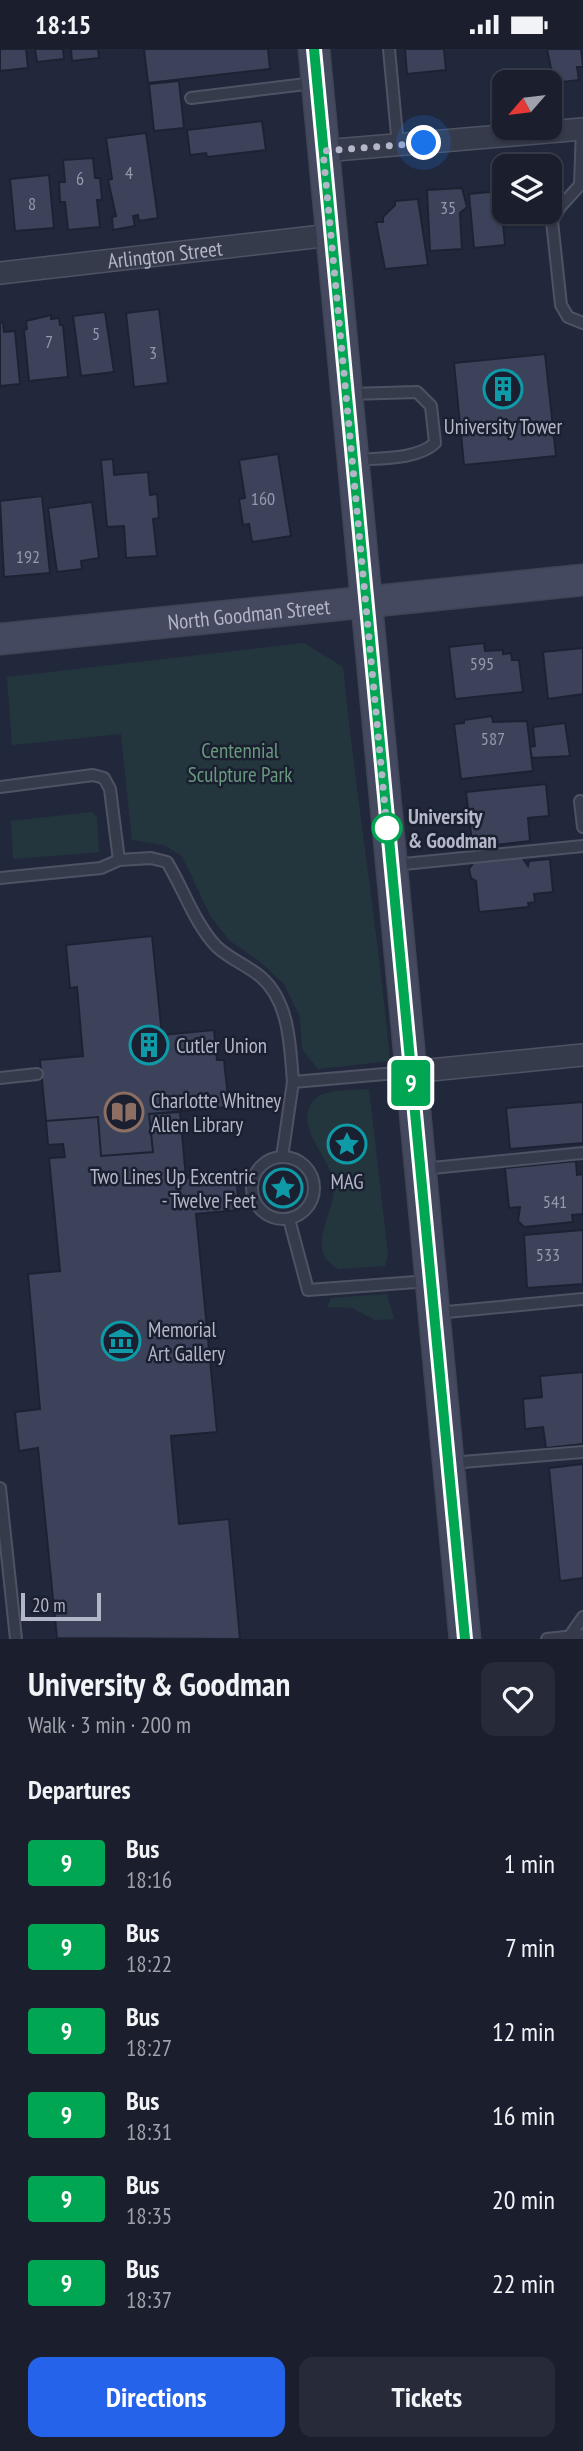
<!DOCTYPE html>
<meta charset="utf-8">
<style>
body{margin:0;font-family:"PT Sans Narrow",sans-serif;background:#272b39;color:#f1f3f6;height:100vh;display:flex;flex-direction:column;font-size:26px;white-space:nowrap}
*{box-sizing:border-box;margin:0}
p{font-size:23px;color:#9fa2aa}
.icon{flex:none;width:38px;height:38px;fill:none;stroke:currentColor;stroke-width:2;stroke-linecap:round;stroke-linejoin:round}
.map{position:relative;height:1590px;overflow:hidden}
.details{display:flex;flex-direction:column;background:#1a1e2d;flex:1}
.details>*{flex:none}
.badge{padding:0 14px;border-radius:5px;font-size:24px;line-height:46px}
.needle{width:46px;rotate:242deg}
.fabs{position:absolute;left:492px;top:21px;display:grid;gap:14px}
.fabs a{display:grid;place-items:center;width:70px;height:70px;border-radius:14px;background:#1a1e2d;box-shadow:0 2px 5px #0004,0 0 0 2px #383c49;font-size:35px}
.scale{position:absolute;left:21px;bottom:18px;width:80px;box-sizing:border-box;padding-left:7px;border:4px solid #b2b6c8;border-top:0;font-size:19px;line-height:24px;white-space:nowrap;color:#b2b6c8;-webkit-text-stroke:5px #1b2031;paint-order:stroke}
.you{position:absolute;width:35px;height:35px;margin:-18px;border:5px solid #fff;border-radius:50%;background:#1a73e8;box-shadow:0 0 0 10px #1a73e833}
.map>.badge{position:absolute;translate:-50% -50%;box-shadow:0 0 0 4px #fff}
h2{padding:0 28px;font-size:26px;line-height:63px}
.round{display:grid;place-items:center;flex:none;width:74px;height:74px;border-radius:14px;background:#272b39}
.head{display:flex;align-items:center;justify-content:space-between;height:119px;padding:0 28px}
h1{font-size:33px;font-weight:800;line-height:52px}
.action{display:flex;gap:14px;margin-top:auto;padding:14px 28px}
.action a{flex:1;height:80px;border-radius:14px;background:#2563eb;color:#fff;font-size:28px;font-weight:800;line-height:80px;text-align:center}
.action a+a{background:#272b39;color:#f1f3f6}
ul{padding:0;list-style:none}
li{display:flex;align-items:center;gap:21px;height:84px;padding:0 28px}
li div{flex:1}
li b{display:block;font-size:26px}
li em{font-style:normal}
li .badge{min-width:77px;font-weight:700;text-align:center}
.status{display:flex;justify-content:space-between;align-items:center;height:49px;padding:0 35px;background:#1a1e2d;direction:ltr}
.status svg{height:19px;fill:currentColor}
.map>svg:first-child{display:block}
.green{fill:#24363d}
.building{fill:#3c425a;stroke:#1d2233;stroke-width:2}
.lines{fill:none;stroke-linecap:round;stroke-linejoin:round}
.service-casing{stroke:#4e5364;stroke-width:14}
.minor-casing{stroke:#4e5364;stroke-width:24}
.secondary-casing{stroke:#3f4455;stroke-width:33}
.service{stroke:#363b4c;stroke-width:10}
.minor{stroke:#363b4c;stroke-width:21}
.secondary{stroke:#44495f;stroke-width:30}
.line-casing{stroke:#fff;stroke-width:16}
.line{stroke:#00a651;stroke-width:10}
.walk{stroke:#b2b6c8;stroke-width:7;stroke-dasharray:0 12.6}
.stop-dot{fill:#fff;stroke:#00a651;stroke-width:3.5}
.labels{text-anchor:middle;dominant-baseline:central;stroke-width:5;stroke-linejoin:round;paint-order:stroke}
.number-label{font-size:18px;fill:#9499ac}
.street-label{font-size:21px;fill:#b2b6c8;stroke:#1b2031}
.poi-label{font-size:21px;fill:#b2b6c8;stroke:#1b2031;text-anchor:start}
.park-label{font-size:21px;fill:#68997d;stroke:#1b2031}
.stop-label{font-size:21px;font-weight:bold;fill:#b2b6c8;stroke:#1b2031;text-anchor:start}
</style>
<div class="status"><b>18:15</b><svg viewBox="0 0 49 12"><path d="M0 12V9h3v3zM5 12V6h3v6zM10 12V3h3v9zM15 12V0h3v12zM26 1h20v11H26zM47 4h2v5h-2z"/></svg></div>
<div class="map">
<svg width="583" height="1590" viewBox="0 0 583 1590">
<rect width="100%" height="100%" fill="#22283c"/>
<!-- green -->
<path class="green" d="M 304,594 L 343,618 C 356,750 378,880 390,1012 L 318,1020 L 302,1000 L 300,968 L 284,935 L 258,911 L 230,892 L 211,868 L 182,807 L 164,796 L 132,791 L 121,685 L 12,696 L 7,628 Z
M 92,763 L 97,768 L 99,803 L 13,810 L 11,772 Z
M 369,1040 L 388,1206 L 385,1217 L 339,1220 C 301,1201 338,1163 334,1133 C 330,1109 295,1079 312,1053 C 322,1039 353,1042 369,1040 Z
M 387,1245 L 394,1270 L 375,1271 L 352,1259 L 327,1258 L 331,1249 Z"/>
<!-- building -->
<path class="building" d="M 0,0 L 26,0 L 28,19 L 0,22 Z
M 35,0 L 63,0 L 64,10 L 37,13 Z
M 71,0 L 98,0 L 99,9 L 72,12 Z
M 144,0 L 268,0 L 270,20 L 148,34 Z
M 405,0 L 444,0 L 446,21 L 407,25 Z
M 547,0 L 581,0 L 583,18 L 577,18 L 579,31 L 554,34 Z
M 179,32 L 184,79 L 154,82 L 149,35 Z
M 262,72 L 266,101 L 207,108 L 206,104 L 190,106 L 187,81 Z
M 146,84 L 158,169 L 139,172 L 138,166 L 133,167 L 135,177 L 113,181 L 112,168 L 116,167 L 108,131 L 112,130 L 106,89 Z
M 93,109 L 95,129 L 100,129 L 102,151 L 97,151 L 100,178 L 68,181 L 65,153 L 60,153 L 59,133 L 65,133 L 63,111 Z
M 49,126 L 54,179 L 15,182 L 10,130 Z
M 462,139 L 467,158 L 460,164 L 462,200 L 430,202 L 427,141 Z
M 500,142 L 505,196 L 474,199 L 469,145 Z
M 418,150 L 428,216 L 385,220 L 376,173 L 383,173 L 383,168 L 395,156 L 395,152 Z
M 159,260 L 168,334 L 134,338 L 126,264 Z
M 105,263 L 114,323 L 81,327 L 73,267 Z
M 51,266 L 51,270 L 59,269 L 60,276 L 63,276 L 68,328 L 29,332 L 24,281 L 27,280 L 26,272 Z
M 3,273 L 4,283 L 15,282 L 20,335 L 0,337 L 0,274 Z
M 545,305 L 556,407 L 464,416 L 454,314 Z
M 278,405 L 291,487 L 252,493 L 249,475 L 243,476 L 239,450 L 245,449 L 239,411 Z
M 113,410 L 114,426 L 148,423 L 150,446 L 157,445 L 159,469 L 153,470 L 157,507 L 126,509 L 124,477 L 107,478 L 101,411 Z
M 42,447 L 50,524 L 4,528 L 0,452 Z
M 92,453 L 99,509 L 81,512 L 82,520 L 57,523 L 48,459 Z
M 484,594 L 485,602 L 503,601 L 503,605 L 511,604 L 512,611 L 519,611 L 523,643 L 455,650 L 449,598 Z
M 583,599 L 583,645 L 548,650 L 543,603 Z
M 492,667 L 493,673 L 527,672 L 533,722 L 461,730 L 454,675 L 464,674 L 464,671 Z
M 565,674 L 570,707 L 532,709 L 530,698 L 535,697 L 533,678 Z
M 546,735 L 549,767 L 528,769 L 530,792 L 486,797 L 486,792 L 472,793 L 466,743 Z
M 521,807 L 528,817 L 529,812 L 550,810 L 553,843 L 534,845 L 535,853 L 528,854 L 529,858 L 479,863 L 476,832 L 471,829 L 469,820 L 474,813 Z
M 152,887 L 162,986 L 214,981 L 217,1011 L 224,1011 L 229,1058 L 149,1065 L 153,1103 L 101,1107 L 98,1068 L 46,1072 L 40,1011 L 83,1007 L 77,938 L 70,939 L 66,896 Z
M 583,1053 L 583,1094 L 510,1100 L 506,1059 Z
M 180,1063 L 186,1129 L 236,1124 L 239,1161 L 196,1165 L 217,1383 L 171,1387 L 179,1475 L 229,1470 L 240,1590 L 57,1589 L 38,1399 L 19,1402 L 15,1363 L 40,1360 L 28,1225 L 60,1222 L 49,1109 L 65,1108 L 63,1095 L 48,1096 L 46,1072 L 98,1068 L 101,1107 L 153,1103 L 149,1065 Z
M 576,1112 L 577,1126 L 583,1125 L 583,1165 L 572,1166 L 573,1173 L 524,1178 L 518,1172 L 520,1158 L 509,1159 L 505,1119 Z
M 583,1181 L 583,1235 L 527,1239 L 524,1186 Z
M 583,1323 L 583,1395 L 546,1399 L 543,1378 L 525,1380 L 523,1350 L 542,1348 L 540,1327 Z
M 583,1415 L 583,1529 L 560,1532 L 549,1419 Z"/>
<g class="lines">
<defs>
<path id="service" d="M 389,0 L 398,97
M 191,49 L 314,34
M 582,80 L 580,136 L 560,158 L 552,172 L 561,256 L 568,268 L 583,274
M 350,345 L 417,343 L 431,357 L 435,394 C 417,411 378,409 355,411
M 0,738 L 93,726 L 104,729 L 110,740 L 119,811 L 101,819 L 0,829
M 580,752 L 583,778
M 119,811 L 151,809 L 167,813 C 184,841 194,873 216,897 C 229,910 247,916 261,928 C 290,953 290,998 293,1033
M 394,816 L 583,797
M 0,1029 L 37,1025
M252 1139a31 31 0 1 1 62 0a31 31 0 1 1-62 0Z
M 282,1108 L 293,1033 L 408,1023
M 422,1120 L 583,1104
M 289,1170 L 308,1241 L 430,1232
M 436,1264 L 583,1250
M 451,1414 L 583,1403
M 0,1439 L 16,1590
M 569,1588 L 583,1568
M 547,1590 L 583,1586"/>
<g id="minor">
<path d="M 323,102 L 583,80"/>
<path id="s1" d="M 0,224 L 331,186"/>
<path d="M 410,1023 L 583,1006"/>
</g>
<g id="secondary">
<path d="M 314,0 L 465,1590"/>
<path id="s2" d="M 0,590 L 583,531"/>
</g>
</defs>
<!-- service casing -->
<use href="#service" class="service-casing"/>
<!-- minor casing -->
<use href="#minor" class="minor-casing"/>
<!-- secondary casing -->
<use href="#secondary" class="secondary-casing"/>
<!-- service -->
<use href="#service" class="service"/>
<!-- minor -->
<use href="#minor" class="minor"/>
<!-- secondary -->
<use href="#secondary" class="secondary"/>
</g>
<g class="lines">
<defs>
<path id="line" d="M 314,0 L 465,1590"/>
</defs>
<!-- line casing -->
<use href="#line" class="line-casing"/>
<!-- line -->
<use href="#line" class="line"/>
<!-- walk -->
<path class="walk" d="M 387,779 L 388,790 L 323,102 L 424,94"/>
</g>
<!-- icons -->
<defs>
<symbol id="building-ring" viewBox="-11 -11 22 22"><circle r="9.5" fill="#1b2031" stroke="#0f9aa8" stroke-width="1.5"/><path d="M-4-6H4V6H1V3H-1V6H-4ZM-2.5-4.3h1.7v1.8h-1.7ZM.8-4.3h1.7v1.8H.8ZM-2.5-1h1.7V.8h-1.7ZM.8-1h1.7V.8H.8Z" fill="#0f9aa8"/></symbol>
<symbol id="library-ring" viewBox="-11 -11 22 22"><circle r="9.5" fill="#1b2031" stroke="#8d6e63" stroke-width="1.5"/><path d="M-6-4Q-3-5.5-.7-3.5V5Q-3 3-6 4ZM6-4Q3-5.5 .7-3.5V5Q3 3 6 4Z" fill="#8d6e63"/></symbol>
<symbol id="sight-ring" viewBox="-11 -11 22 22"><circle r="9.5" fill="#1b2031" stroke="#0f9aa8" stroke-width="1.5"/><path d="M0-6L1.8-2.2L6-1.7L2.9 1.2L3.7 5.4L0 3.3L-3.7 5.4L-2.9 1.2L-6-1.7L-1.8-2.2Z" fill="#0f9aa8"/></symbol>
<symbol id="museum-ring" viewBox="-11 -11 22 22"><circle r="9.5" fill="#1b2031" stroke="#0f9aa8" stroke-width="1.5"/><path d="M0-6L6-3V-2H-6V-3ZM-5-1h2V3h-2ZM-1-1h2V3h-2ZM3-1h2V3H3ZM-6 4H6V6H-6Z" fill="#0f9aa8"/></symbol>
</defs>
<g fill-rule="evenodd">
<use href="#building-ring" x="481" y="318" width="44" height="44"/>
<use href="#building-ring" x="127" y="974" width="44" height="44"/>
<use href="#library-ring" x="102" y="1041" width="44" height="44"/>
<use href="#sight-ring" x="325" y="1073" width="44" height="44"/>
<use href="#sight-ring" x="261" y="1117" width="44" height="44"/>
<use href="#museum-ring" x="99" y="1270" width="44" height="44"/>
</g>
<!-- markers -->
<circle class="stop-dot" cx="387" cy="779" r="14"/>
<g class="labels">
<!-- number labels -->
<g class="number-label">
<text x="129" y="123">4</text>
<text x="80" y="129">6</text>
<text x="32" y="154">8</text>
<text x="448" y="158">35</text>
<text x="96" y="284">5</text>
<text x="49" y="292">7</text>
<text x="153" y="303">3</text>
<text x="263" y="449">160</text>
<text x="28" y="507">192</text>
<text x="482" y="614">595</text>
<text x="493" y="689">587</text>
<text x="555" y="1152">541</text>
<text x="548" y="1205">533</text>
</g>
<!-- street labels -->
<g class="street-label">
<text stroke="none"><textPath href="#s1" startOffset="166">Arlington Street</textPath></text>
<text stroke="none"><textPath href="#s2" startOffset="250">North Goodman Street</textPath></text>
</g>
<!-- poi labels -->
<g class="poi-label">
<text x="503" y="377" text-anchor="middle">University Tower</text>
<text x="176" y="996">Cutler Union</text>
<text x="151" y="1051">Charlotte Whitney<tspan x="151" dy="24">Allen Library</tspan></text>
<text x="256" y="1127" text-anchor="end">Two Lines Up Excentric<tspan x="256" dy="24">- Twelve Feet</tspan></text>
<text x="347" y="1132" text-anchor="middle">MAG</text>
<text x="148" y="1280">Memorial<tspan x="148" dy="24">Art Gallery</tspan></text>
</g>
<!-- park labels -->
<g class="park-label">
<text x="240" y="701">Centennial<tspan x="240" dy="24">Sculpture Park</tspan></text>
</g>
<!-- stop labels -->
<g class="stop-label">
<text x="408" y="767">University<tspan x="408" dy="24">&amp; Goodman</tspan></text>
</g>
</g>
</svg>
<div class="fabs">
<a><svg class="needle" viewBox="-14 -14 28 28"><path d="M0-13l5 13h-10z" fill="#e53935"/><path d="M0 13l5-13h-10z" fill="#9fa2aa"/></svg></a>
<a><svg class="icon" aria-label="layers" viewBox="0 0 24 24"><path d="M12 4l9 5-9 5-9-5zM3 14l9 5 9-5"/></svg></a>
</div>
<div class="scale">20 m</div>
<div class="you" style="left:424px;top:94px"></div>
<b class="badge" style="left:411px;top:1034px;background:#00a651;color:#fff">9</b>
</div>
<section class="details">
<div class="head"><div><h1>University &amp; Goodman</h1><p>Walk · 3 min · 200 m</p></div><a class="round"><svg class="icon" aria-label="heart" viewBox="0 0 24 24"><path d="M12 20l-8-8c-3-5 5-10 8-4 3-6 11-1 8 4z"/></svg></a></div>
<h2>Departures</h2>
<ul>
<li><span class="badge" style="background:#00a651;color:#fff">9</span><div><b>Bus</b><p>18:16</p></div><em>1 min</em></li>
<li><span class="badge" style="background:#00a651;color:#fff">9</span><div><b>Bus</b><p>18:22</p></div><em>7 min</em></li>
<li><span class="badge" style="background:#00a651;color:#fff">9</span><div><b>Bus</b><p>18:27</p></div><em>12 min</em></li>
<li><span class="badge" style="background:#00a651;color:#fff">9</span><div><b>Bus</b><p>18:31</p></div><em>16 min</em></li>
<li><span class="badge" style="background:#00a651;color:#fff">9</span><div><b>Bus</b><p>18:35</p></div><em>20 min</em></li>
<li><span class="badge" style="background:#00a651;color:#fff">9</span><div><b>Bus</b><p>18:37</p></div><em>22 min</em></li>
</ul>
<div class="action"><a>Directions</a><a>Tickets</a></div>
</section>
